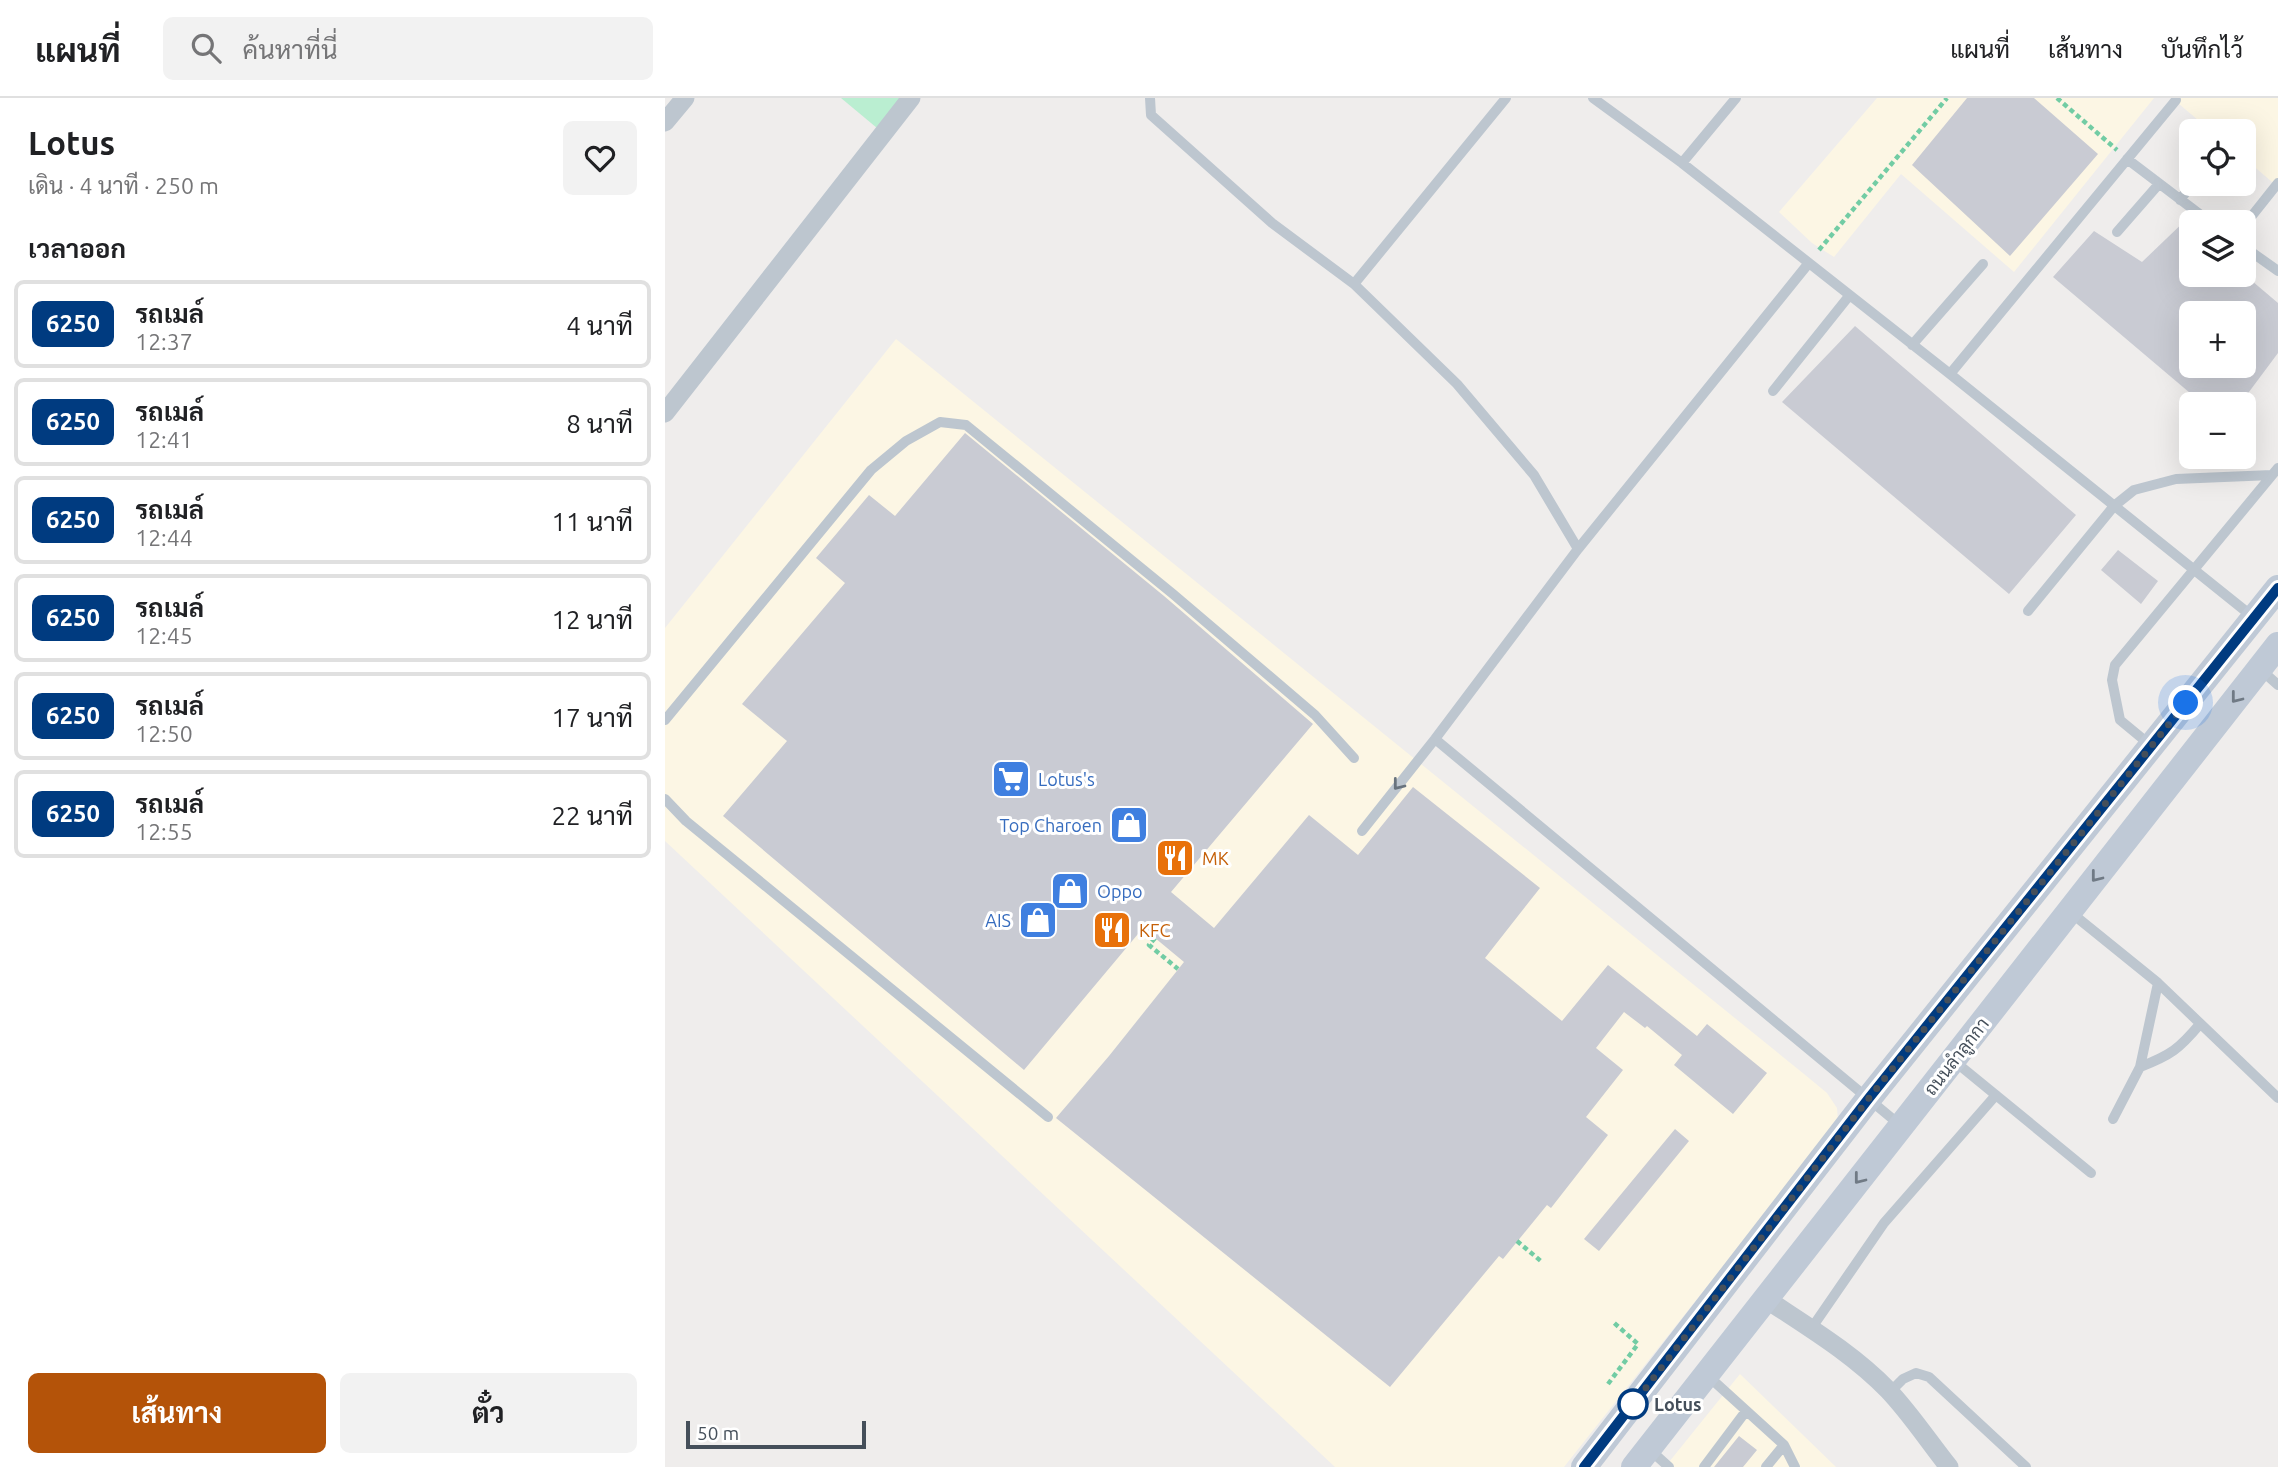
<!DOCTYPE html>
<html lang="th">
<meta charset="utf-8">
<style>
body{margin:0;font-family:Ubuntu,Sarabun,sans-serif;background:#f2f2f2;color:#202124;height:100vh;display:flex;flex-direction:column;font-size:26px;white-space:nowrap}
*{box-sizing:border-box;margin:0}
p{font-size:23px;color:#757577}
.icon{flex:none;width:38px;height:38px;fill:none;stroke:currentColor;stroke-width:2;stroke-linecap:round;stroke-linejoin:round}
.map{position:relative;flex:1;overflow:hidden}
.panel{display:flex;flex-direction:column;background:#fff;width:665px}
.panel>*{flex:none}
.badge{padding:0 14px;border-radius:10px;font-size:24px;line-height:46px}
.controls{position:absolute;left:1514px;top:21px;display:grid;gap:14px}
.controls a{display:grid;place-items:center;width:77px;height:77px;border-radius:10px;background:#fff;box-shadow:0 7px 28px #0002;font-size:35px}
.scale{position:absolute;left:21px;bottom:18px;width:180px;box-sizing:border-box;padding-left:7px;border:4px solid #454f5a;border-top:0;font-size:19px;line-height:24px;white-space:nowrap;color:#454f5a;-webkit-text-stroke:5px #fff;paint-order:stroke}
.you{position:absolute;width:35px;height:35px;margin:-18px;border:5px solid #fff;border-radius:50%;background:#1a73e8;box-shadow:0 0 0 10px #1a73e833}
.map>.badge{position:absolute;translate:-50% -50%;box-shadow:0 0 0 4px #fff}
h2{padding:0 28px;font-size:26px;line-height:63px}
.round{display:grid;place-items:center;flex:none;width:74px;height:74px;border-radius:10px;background:#f2f2f2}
.head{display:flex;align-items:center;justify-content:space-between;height:119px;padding:0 28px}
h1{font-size:33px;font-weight:700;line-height:52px}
.cta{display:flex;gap:14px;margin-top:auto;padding:14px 28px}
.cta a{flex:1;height:80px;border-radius:10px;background:#b45309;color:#fff;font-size:28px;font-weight:700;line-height:80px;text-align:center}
.cta a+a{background:#f2f2f2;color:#202124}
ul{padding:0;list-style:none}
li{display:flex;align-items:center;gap:21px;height:88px;margin:0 14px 10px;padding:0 14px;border:4px solid #e0e0e0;border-radius:10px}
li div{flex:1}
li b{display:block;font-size:26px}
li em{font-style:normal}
li .badge{min-width:77px;font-weight:700;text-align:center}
header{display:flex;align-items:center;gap:42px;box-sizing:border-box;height:98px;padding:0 35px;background:#fff;border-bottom:2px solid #e0e0e0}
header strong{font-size:33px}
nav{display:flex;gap:38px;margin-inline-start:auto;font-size:24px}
.search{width:490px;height:63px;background:#f2f2f2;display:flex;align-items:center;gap:18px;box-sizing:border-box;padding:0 24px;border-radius:10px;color:#757577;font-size:26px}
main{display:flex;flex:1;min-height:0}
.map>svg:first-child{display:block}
.commercial{fill:#fcf6e4}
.green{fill:#baeed1}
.building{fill:#c9cbd3;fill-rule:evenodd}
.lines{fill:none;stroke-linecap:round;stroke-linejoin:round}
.path{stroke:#72cca4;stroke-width:4.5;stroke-dasharray:5 3.5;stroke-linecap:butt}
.service{stroke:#bdc6cf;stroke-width:10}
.minor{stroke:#bdc6cf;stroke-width:19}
.secondary{stroke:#bfc9d6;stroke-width:26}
.oneway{stroke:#707a85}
.oneway2{stroke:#69737d}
.line-casing{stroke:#fff;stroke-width:16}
.line{stroke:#003b80;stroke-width:10}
.walk{stroke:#454f5a;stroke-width:7;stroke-dasharray:0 12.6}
.stop-dot{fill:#fff;stroke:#003b80;stroke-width:3.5}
.labels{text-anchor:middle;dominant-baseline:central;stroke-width:6;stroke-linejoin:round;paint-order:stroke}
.shop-label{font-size:18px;fill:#366cbe;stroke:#fff;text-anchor:start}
.food-label{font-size:18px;fill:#c56008;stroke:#fff;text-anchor:start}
.street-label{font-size:18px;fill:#454f5a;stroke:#fff}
.stop-label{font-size:18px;font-weight:bold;fill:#454f5a;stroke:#fff;text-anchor:start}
</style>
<header>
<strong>แผนที่</strong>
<div class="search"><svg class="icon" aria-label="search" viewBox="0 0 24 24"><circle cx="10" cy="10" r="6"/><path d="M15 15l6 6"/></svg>ค้นหาที่นี่</div>
<nav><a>แผนที่</a><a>เส้นทาง</a><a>บันทึกไว้</a></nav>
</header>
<main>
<section class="panel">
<div class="head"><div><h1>Lotus</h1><p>เดิน · 4 นาที · 250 m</p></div><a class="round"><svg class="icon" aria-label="heart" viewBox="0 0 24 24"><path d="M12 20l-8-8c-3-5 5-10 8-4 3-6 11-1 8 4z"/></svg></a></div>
<h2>เวลาออก</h2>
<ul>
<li><span class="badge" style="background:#003b80;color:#fff">6250</span><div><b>รถเมล์</b><p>12:37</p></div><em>4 นาที</em></li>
<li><span class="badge" style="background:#003b80;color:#fff">6250</span><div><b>รถเมล์</b><p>12:41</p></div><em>8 นาที</em></li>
<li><span class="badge" style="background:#003b80;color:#fff">6250</span><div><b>รถเมล์</b><p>12:44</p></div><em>11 นาที</em></li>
<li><span class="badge" style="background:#003b80;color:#fff">6250</span><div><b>รถเมล์</b><p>12:45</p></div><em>12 นาที</em></li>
<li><span class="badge" style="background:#003b80;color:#fff">6250</span><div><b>รถเมล์</b><p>12:50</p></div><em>17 นาที</em></li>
<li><span class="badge" style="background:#003b80;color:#fff">6250</span><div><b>รถเมล์</b><p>12:55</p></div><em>22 นาที</em></li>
</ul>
<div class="cta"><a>เส้นทาง</a><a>ตั๋ว</a></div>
</section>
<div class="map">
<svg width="1613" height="1369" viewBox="0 0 1613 1369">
<rect width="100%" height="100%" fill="#efedec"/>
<!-- commercial -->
<path class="commercial" d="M 1212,0 L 1489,0 L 1349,174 L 1236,76 L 1169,159 L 1147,145 L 1114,114 Z
M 1507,0 L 1613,0 L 1613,89 L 1579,60 L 1578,33 L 1546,33 Z
M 231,241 L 1139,976 L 1162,995 L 1172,1010 L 1173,1023 L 899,1369 L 670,1369 L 0,743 L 0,530 Z
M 1075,1276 L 1171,1369 L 1000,1369 Z"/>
<!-- green -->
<path class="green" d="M 176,0 L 246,0 L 218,35 Z"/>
<!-- building -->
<path class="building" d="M 1302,0 L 1369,0 L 1433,56 L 1345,158 L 1247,67 Z
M 1525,118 L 1526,177 L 1580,177 L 1613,205 L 1613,255 L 1578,302 L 1578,297 L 1552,306 L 1538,306 L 1388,179 L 1429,133 L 1477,164 ZM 1526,215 L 1578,215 L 1578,268 L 1526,268 Z
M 1190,228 L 1411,417 L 1344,496 L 1117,304 Z
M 300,335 L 499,498 L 648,626 L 506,794 L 549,830 L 644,717 L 693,757 L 748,689 L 875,790 L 820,860 L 897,923 L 943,867 L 1032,938 L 1042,926 L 1102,975 L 1068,1016 L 1009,967 L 1017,957 L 982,928 L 980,930 L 959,914 L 931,950 L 958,972 L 921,1019 L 943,1037 L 886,1110 L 882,1107 L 838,1161 L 834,1158 L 725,1289 L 391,1020 L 444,958 L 519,864 L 478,830 L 359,972 L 58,718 L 122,643 L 77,606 L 180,485 L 151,460 L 204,397 L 230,418 Z
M 1453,452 L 1493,483 L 1476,506 L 1436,472 Z
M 1010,1031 L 1024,1043 L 934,1153 L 919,1141 Z
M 1074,1338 L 1092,1352 L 1078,1369 L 1049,1369 Z"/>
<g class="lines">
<!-- path -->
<path class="path" d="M 1392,0 L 1452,52
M 1154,152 L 1282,0
M 490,840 L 484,847 L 513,871
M 852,1143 L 877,1164
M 943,1286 L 973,1246 L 947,1223"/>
<!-- service -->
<path class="service" d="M 485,0 L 486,17 L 607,125 L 689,186 L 792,286 L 869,377 L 913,451
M 928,0 L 1017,65 L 1285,276 L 1588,519
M 1462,61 L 1545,124
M 1017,65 L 1071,0
M 1515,102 L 1527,86
M 1578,129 L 1613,85
M 1452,134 L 1493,87
M 1578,148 L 1613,173
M 689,186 L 841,0
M 1247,247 L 1318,166
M 1285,276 L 1511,2
M 1108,293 L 1184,198
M 1363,513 L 1449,408 L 1469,392 L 1511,381 L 1607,377
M 1595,571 L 1613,587
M 0,622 L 206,372 L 241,343 L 275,324 L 301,327 L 508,496 L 650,617 L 689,660
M 770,641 L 1235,1027
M 1484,646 L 1455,622 L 1447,582 L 1450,567 L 1613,370
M 0,701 L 21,723 L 383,1019
M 697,733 L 770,641 L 913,451 L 1143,166
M 1404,813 L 1493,885 L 1475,969 L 1448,1021
M 1493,885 L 1613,1000
M 1288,962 L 1426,1075
M 1475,969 C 1506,957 1514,951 1535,926
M 1146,1231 L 1219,1125 L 1331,997
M 1042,1277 L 1119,1347 L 1130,1369
M 1225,1294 L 1238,1281 L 1251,1275 L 1264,1279 L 1361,1369
M 984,1351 L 1004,1369
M 1039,1369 L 1081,1313
M 1101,1369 L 1119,1347"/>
<!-- minor -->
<path class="minor" d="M 0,24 L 20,0
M 0,315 L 246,0
M 1101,1201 C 1143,1229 1187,1255 1223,1292 C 1245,1315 1264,1344 1284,1369"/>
<!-- secondary -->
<path class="secondary" d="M 919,1369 L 1204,1000 L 1613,490
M 969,1369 L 1613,547"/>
</g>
<!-- one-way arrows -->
<defs><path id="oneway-chevron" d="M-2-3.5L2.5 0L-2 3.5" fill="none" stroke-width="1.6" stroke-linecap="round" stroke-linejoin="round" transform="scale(1.75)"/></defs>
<g class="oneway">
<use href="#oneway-chevron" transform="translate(1571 600) rotate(128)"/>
<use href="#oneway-chevron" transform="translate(1431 779) rotate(128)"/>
<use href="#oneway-chevron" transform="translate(1194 1081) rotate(128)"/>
</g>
<use class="oneway2" href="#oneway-chevron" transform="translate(733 687) rotate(128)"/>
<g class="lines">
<defs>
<path id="line" d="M 919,1369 L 1204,1000 L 1613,490"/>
</defs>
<!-- line casing -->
<use href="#line" class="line-casing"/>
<!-- line -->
<use href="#line" class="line"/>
<!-- walk -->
<path class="walk" d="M 968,1306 L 967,1308 L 1204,1000 L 1521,605"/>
</g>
<!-- icons -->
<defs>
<symbol id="supermarket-square" viewBox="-11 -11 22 22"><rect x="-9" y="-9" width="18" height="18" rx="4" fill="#3f7fe0" stroke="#fff"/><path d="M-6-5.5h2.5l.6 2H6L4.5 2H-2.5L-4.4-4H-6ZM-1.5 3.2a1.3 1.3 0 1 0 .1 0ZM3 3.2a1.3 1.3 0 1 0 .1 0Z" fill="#fff"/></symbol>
<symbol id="shop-square" viewBox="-11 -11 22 22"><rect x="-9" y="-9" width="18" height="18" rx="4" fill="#3f7fe0" stroke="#fff"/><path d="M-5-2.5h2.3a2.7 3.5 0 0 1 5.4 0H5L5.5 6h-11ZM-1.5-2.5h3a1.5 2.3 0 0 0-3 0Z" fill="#fff"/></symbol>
<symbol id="restaurant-square" viewBox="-11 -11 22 22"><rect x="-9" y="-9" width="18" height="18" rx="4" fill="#e8710a" stroke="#fff"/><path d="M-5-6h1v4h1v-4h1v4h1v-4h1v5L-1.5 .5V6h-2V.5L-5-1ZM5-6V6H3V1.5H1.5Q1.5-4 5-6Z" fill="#fff"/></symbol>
</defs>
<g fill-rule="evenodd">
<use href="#supermarket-square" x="324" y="659" width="44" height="44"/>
<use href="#shop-square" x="442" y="705" width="44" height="44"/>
<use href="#restaurant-square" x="488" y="738" width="44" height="44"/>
<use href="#shop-square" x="383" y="771" width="44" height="44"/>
<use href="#shop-square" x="351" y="800" width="44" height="44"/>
<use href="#restaurant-square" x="425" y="810" width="44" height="44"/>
</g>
<!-- markers -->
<circle class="stop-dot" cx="968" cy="1306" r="14"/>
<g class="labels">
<!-- shop labels -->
<g class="shop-label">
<text x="373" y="681">Lotus's</text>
<text x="437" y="727" text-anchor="end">Top Charoen</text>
<text x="432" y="793">Oppo</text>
<text x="346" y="822" text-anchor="end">AIS</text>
</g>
<!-- food labels -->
<g class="food-label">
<text x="537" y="760">MK</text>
<text x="474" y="832">KFC</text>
</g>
<!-- street labels -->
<g class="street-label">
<text transform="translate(1291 958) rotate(-52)">ถนนลำลูกกา</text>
</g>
<!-- stop labels -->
<g class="stop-label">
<text x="989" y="1306">Lotus</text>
</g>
</g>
</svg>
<div class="controls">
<a><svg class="icon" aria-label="locate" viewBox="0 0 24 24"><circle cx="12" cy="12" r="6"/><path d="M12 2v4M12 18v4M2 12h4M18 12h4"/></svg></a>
<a><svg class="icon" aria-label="layers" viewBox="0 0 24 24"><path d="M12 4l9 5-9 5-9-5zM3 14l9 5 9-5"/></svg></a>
<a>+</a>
<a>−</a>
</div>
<div class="scale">50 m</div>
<div class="you" style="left:1521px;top:605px"></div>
</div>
</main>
